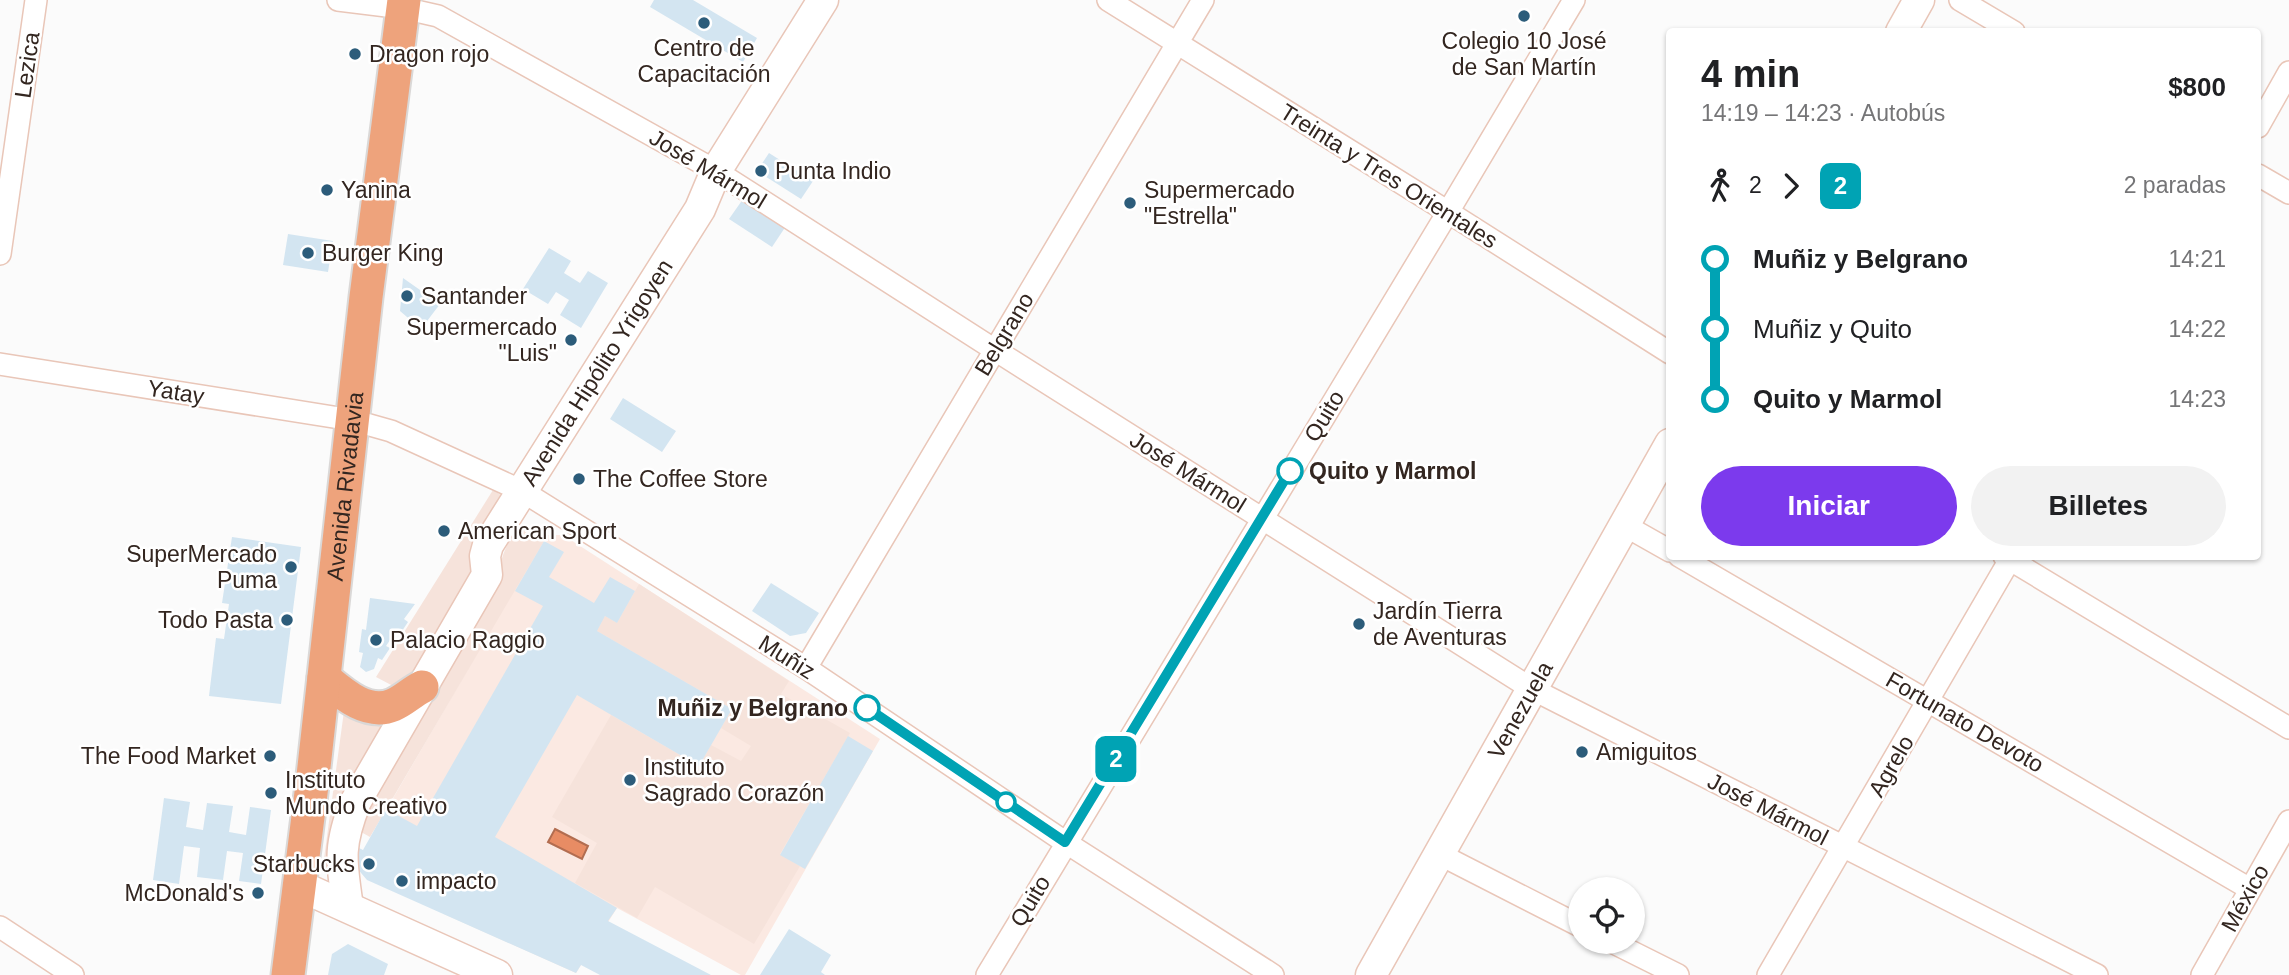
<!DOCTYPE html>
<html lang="es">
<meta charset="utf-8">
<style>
body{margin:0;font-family:Arial,sans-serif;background:#f2f2f2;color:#202124;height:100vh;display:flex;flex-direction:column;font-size:26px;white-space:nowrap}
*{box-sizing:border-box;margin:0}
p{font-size:23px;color:#757577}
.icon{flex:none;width:38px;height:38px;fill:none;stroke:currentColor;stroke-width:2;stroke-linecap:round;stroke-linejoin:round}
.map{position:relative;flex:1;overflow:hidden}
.panel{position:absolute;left:1666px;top:28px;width:595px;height:532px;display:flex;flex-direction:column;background:#fff;border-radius:7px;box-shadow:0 2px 5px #0004}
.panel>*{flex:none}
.badge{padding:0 14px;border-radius:10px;font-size:24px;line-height:46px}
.buttons{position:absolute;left:1568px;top:877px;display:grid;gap:14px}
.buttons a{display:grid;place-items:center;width:77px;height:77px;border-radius:50%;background:#fff;box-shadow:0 2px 5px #0004;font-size:35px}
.map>.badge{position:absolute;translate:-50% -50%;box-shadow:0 0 0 4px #fff}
.legs{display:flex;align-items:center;gap:10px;height:77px;padding:0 35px;font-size:23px}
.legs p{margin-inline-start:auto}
.overview{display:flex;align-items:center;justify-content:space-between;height:119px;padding:0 35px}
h1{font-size:38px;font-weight:600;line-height:52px}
.button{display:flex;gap:14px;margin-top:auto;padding:14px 35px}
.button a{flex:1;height:80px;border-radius:42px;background:#7c3aed;color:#fff;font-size:28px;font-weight:600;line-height:80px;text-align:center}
.button a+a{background:#f2f2f2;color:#202124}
ul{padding:0 35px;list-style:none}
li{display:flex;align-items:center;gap:24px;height:70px;font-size:26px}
li i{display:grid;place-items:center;width:10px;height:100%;margin:0 9px;background:currentColor}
li i::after{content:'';width:18px;height:18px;margin:-9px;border:5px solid;border-radius:50%;background:#fff}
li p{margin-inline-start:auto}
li:first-child i{background:linear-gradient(#0000 50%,currentColor 0)}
li:last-child i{background:linear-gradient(currentColor 50%,#0000 0)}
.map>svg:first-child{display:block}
.built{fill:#fbe9e2}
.green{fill:#f6e3db}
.water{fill:#e88c64;stroke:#b26d50;stroke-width:2}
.building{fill:#d3e5f1}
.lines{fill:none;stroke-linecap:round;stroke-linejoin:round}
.street-casing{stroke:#e9c6b8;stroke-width:24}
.secondary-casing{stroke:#e9c6b8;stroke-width:33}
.primary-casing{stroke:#dad8d7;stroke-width:37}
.street{stroke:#fff;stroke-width:21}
.secondary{stroke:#fff;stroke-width:30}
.primary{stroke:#eea37c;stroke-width:33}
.line-1-casing{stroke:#fff;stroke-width:16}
.line-1{stroke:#00a3b4;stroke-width:10}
.poi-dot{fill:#2c5c7a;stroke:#fff;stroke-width:2.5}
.stop-1-dot{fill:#fff;stroke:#00a3b4;stroke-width:3.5}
.labels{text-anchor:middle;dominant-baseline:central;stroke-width:5;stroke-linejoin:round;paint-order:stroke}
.poi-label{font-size:23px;fill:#332620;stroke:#fff;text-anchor:start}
.street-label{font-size:23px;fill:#332620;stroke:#fff}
.stop-label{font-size:23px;font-weight:bold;fill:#332620;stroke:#fff;text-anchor:start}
</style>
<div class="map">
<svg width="2289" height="975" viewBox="0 0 2289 975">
<rect width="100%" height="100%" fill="#fbfbfb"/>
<!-- built -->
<path class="built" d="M 546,535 L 563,535 L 880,739 L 745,975 L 741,975 L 617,908 L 576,973 L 444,914 L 463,880 L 374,831 Z"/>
<!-- green -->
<path class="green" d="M 493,490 L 504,497 L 479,563 L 410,682 L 395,687 L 376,677 Z
M 528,528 L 545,534 L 546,535 L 544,541 L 370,837 L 352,827 L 496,577 C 503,558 506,532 528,528 Z
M 639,584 L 789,681 L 781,694 L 850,733 L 780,854 L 800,866 L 754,944 L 655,887 L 637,918 L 575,883 L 597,843 L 552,817 L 611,715 L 699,766 L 711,745 L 741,761 L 751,746 L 721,728 L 732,709 L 597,631 L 605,616 L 617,623 Z
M 344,711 L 386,720 L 335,872 L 323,866 Z"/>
<!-- water -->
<path class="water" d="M 555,829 L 588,846 L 582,859 L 548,842 Z"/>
<!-- building -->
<path class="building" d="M 654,0 L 693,0 L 757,38 L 743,62 L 650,7 Z
M 769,153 L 813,181 L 801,199 L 757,171 Z
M 743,199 L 786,226 L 772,247 L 729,219 Z
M 288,234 L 333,241 L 328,272 L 283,265 Z
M 549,248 L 571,261 L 564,273 L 580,283 L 588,271 L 608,283 L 581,328 L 560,315 L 569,300 L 556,292 L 548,304 L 523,289 Z
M 403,278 L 440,304 L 421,329 L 400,311 Z
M 623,398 L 676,431 L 662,452 L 610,419 Z
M 232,537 L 301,547 L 281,704 L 209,696 L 216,638 L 224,639 L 229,604 L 222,603 Z
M 544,541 L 564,552 L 549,577 L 594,603 L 610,577 L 635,591 L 617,623 L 605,616 L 597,631 L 732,709 L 699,766 L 577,695 L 495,837 L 617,908 L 608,921 L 711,975 L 600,975 L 581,965 L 576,973 L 367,880 L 356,867 L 356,855 L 359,848 L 363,850 L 386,809 L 417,826 L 543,606 L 515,591 Z
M 771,583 L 819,613 L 806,633 L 790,636 L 752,611 Z
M 370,598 L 415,604 L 404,619 L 408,622 L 400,634 L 396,631 L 386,646 L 390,648 L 382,660 L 378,658 L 374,669 L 366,672 L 360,667 L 363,653 L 359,652 L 362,629 L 366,630 Z
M 848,736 L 873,751 L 805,869 L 780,855 Z
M 164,798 L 190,802 L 186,827 L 203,830 L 207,803 L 233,806 L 229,832 L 246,835 L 250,807 L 271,810 L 261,884 L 239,881 L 243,853 L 227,851 L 223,880 L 197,877 L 200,848 L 184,846 L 179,884 L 153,880 Z
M 789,929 L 831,955 L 821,972 L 825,975 L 760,975 Z
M 348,944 L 388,964 L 384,975 L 328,975 L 332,954 Z"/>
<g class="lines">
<defs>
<path id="street" d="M 338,0 L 403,8 L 438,16 L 716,171 L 995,350 L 1532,689 L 2097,975
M 1108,0 L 1448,212 L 1670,353
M 1960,0 L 2014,32
M 2258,127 L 2289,72
M 2258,175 L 2289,193
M 0,254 L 36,0
M 0,364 L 352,420 L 391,431 L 522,491 L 806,668 L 1065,842 L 1273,975
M 1624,525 L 1670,551
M 1679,556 L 2250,889
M 2004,556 L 2289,728
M 806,668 L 1203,0
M 1439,854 L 1580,926
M 0,927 L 73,975
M 1612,942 L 1678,975
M 987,975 L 1448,212 L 1574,0
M 1768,975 L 2012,556
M 2202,975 L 2289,821"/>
<g id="secondary">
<path d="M 1901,32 L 1919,0"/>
<path d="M 300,886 L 497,975"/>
<path id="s1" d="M 348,907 C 341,860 338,846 356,801 L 487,575 L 485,556 L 488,545 L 700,209 L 716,171 L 823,0"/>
<path id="s2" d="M 1371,975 L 1670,444"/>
</g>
<g id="primary">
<path d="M 324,678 C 342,693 367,716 393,705 C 403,701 412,692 422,687"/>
<path id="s3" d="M 288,975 L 312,785 L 366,297 L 404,0"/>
</g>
</defs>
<!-- street casing -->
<use href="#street" class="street-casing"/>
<!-- secondary casing -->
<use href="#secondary" class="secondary-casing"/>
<!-- primary casing -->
<use href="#primary" class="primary-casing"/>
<!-- street -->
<use href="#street" class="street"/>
<!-- secondary -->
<use href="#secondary" class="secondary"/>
<!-- primary -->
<use href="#primary" class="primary"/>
</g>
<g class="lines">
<defs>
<path id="line-1" d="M 867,708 L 1065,842 L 1290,471"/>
</defs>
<!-- line-1 casing -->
<use href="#line-1" class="line-1-casing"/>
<!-- line-1 -->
<use href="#line-1" class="line-1"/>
</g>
<!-- markers -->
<g class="poi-dot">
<circle cx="1524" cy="16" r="7"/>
<circle cx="704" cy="23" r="7"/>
<circle cx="355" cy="54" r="7"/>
<circle cx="761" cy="171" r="7"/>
<circle cx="327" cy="190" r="7"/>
<circle cx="1130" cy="203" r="7"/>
<circle cx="308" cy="253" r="7"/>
<circle cx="407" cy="296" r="7"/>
<circle cx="571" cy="340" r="7"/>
<circle cx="579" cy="479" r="7"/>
<circle cx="444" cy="531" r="7"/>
<circle cx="291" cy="567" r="7"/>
<circle cx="287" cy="620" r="7"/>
<circle cx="1359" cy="624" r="7"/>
<circle cx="376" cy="640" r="7"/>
<circle cx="1582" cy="752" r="7"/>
<circle cx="270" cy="756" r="7"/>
<circle cx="630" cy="780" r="7"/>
<circle cx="271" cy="793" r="7"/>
<circle cx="369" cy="864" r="7"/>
<circle cx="402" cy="881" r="7"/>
<circle cx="258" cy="893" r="7"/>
</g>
<g class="stop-1-dot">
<circle cx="1290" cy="471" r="12"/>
<circle cx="867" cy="708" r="12"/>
<circle cx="1006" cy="802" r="9"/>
</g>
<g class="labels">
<!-- poi labels -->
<g class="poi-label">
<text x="1524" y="41" text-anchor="middle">Colegio 10 José<tspan x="1524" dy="26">de San Martín</tspan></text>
<text x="704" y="48" text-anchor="middle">Centro de<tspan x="704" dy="26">Capacitación</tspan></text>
<text x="369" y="54">Dragon rojo</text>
<text x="775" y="171">Punta Indio</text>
<text x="341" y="190">Yanina</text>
<text x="1144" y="190">Supermercado<tspan x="1144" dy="26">"Estrella"</tspan></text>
<text x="322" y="253">Burger King</text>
<text x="421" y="296">Santander</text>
<text x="557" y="327" text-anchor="end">Supermercado<tspan x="557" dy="26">"Luis"</tspan></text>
<text x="593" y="479">The Coffee Store</text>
<text x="458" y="531">American Sport</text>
<text x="277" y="554" text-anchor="end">SuperMercado<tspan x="277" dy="26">Puma</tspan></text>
<text x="1373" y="611">Jardín Tierra<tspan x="1373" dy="26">de Aventuras</tspan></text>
<text x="273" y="620" text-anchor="end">Todo Pasta</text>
<text x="390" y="640">Palacio Raggio</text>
<text x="1596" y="752">Amiguitos</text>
<text x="256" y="756" text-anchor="end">The Food Market</text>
<text x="644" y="767">Instituto<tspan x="644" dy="26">Sagrado Corazón</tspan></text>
<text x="285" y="780">Instituto<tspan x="285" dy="26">Mundo Creativo</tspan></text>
<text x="355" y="864" text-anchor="end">Starbucks</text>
<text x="416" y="881">impacto</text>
<text x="244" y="893" text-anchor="end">McDonald's</text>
</g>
<!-- street labels -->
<g class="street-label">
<text transform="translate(27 65) rotate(-82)">Lezica</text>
<text transform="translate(708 169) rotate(31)">José Mármol</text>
<text transform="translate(1389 176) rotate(32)">Treinta y Tres Orientales</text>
<text transform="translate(1004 334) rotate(-59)">Belgrano</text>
<text stroke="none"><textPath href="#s1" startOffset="604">Avenida Hipólito Yrigoyen</textPath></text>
<text transform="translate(176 392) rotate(9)">Yatay</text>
<text transform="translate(1324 416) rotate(-59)">Quito</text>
<text transform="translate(1188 472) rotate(32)">José Mármol</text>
<text stroke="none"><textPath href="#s3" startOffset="492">Avenida Rivadavia</textPath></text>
<text transform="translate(787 657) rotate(32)">Muñiz</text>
<text stroke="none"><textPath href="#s2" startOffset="304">Venezuela</textPath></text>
<text transform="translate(1965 722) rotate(30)">Fortunato Devoto</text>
<text transform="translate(1891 766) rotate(-60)">Agrelo</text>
<text transform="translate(1768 809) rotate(27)">José Mármol</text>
<text transform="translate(2245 898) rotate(-61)">México</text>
<text transform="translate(1030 901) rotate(-59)">Quito</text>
</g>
<!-- stop labels -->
<g class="stop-label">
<text x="1309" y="471">Quito y Marmol</text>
<text x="848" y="708" text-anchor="end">Muñiz y Belgrano</text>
</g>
</g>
</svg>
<div class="buttons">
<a><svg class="icon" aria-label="locate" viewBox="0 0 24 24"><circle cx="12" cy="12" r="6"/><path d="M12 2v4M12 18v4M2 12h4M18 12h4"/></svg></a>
</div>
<b class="badge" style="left:1116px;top:759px;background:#00a3b4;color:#fff">2</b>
<section class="panel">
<div class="overview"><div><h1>4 min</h1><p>14:19 – 14:23 · Autobús</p></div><b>$800</b></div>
<div class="legs"><svg class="icon" aria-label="walk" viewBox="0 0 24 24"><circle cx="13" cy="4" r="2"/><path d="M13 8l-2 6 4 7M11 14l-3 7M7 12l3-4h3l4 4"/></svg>2<svg class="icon" aria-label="forward" viewBox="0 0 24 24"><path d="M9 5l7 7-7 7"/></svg><b class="badge" style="background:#00a3b4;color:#fff">2</b><p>2 paradas</p></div>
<ul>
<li><i style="color:#00a3b4"></i><b>Muñiz y Belgrano</b><p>14:21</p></li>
<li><i style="color:#00a3b4"></i><span>Muñiz y Quito</span><p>14:22</p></li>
<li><i style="color:#00a3b4"></i><b>Quito y Marmol</b><p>14:23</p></li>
</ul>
<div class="button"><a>Iniciar</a><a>Billetes</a></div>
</section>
</div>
